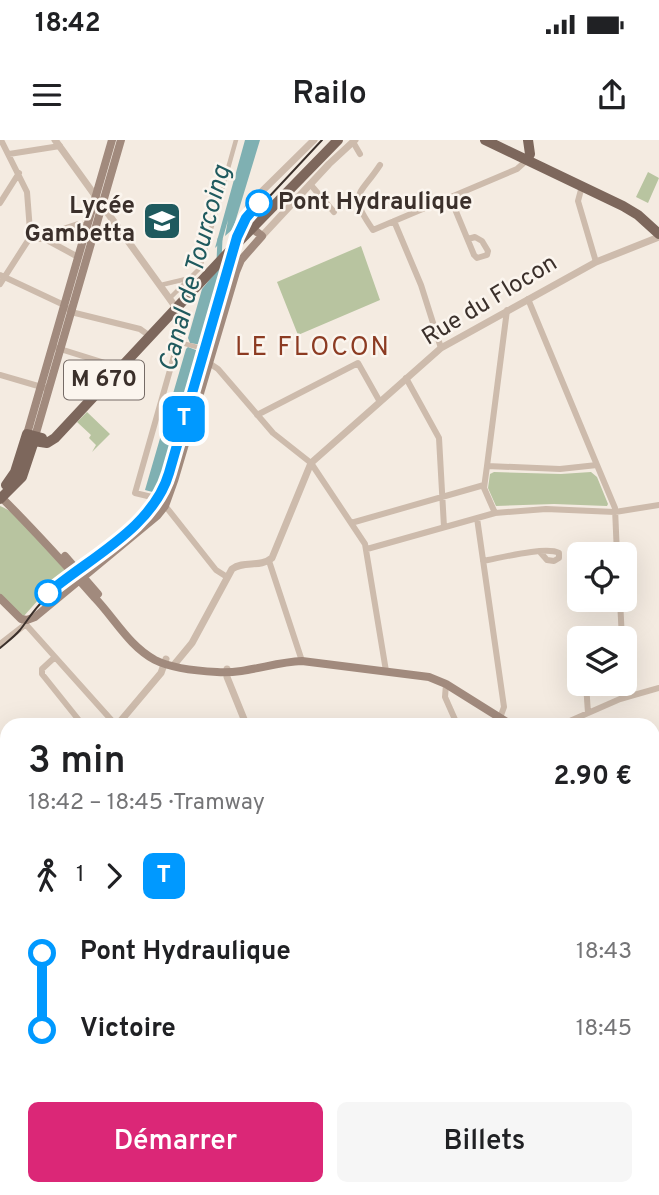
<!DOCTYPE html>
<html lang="fr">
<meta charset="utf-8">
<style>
body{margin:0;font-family:Overpass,sans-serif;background:#f6f6f6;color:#202124;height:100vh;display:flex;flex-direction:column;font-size:26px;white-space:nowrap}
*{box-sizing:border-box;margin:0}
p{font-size:23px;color:#757577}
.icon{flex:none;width:38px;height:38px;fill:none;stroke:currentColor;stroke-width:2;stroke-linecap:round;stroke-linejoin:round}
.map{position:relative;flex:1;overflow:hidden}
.panel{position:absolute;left:0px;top:578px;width:660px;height:478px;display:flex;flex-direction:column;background:#fff;border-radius:21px 21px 0 0;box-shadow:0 7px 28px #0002}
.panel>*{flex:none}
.badge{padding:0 14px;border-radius:10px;font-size:24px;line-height:46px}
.controls{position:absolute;left:567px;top:402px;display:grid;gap:14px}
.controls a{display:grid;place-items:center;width:70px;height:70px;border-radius:10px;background:#fff;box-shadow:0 7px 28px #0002;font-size:35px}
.map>.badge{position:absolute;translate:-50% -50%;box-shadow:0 0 0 4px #fff}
.legs{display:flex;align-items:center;gap:10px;height:77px;padding:0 28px;font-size:23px}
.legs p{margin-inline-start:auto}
.overview{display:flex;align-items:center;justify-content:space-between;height:119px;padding:0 28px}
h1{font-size:38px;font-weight:600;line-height:52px}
.button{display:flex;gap:14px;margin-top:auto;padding:14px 28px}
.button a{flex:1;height:80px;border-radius:10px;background:#db2777;color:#fff;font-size:28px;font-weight:600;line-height:80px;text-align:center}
.button a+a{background:#f6f6f6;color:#202124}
ul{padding:0 28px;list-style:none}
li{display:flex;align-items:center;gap:24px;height:77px;font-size:26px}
li i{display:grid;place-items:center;width:10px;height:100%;margin:0 9px;background:currentColor}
li i::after{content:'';width:18px;height:18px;margin:-9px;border:5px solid;border-radius:50%;background:#fff}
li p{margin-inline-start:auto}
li:first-child i{background:linear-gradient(#0000 50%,currentColor 0)}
li:last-child i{background:linear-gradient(currentColor 50%,#0000 0)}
.status{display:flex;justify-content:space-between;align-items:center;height:49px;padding:0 35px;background:#fff;direction:ltr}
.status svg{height:19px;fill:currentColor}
header{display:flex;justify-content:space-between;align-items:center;height:91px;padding:0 28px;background:#fff;font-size:32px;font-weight:600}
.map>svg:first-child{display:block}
.green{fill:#b8c4a0}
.water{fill:#7fb0b2}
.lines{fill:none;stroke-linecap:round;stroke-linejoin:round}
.canal{stroke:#7fb0b2;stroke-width:5}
.pedestrian{stroke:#cdbbac;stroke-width:4.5}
.minor{stroke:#cdbbac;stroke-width:6}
.tertiary{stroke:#cdbbac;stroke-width:7}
.secondary{stroke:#a18a7d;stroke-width:8}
.primary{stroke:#7d675c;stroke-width:10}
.tram{stroke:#3b302b;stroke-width:2}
.line-1-casing{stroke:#fff;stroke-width:16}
.line-1{stroke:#09f;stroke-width:10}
.stop-1-dot{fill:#fff;stroke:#09f;stroke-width:3.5}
.labels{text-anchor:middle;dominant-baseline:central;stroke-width:5;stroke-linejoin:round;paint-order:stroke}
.shield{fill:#fbf5ee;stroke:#756b66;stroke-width:2}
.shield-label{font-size:23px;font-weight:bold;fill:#3b302b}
.stop-label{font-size:24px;font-weight:bold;fill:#3b302b;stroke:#fbf5ee;text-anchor:start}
.poi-label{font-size:24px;font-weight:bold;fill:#3b302b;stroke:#fbf5ee;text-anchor:end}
.street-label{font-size:24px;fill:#3b302b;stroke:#fbf5ee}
.water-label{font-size:26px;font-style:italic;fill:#1f5a5e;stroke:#fbf5ee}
.neighbourhood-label{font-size:26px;letter-spacing:2px;fill:#8c3b22;stroke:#fbf5ee}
</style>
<div class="status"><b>18:42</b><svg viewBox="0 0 49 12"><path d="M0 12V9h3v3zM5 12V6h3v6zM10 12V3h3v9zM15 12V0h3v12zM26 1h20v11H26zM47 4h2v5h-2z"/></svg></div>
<header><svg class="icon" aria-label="menu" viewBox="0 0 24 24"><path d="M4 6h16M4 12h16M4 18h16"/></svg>Railo<svg class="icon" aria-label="share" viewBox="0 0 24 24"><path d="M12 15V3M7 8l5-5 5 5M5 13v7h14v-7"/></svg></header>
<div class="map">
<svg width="659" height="1055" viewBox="0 0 659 1055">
<rect width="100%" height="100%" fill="#f4ebe1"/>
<!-- green -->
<path class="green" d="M 648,32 L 659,38 L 648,63 L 636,57 Z
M 361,106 L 380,160 L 298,195 L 277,142 Z
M 87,272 L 110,294 L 92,312 L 96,305 L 89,298 L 91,295 L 77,282 Z
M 494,332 L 561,334 L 591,332 L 597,337 L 608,364 L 607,366 L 554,364 L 496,366 L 488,348 L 490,334 Z
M 0,366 C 22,374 49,412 65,430 L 23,477 L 0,455 Z"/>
<!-- water -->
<path class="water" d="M 245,0 L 260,0 L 233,89 L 225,96 L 228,80 L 222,101 L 215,108 Z
M 220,127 L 224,128 L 202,205 L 190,203 L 188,198 L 202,149 Z
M 188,207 L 201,212 L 160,354 L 145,350 L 186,209 Z"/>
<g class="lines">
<!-- canal -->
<path class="canal" d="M 219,121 L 220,99"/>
<!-- pedestrian -->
<path class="pedestrian" d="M 161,145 L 190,138
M 169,159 L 200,128 L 236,0
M 177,170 L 183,181 L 178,202 L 212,211"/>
<!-- minor -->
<path class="minor" d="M 1,0 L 27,52 L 30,91
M 353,2 L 360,14
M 9,14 L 60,6
M 380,25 C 359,57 347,53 373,90 L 517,29 L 527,20
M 310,44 L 334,72
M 582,46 L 578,61 L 596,122
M 450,57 L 474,115 L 477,118 L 487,115 L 488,111 L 482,101 L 475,97 L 468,99
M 0,63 L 19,33
M 394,81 L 421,145 L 441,208
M 37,92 L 45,95 L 78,84 L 87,86
M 37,99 L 45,99 L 78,117
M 0,135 L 64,165 L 71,172 L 140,189 L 147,194
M 0,144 L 29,99
M 528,159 L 597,325
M 178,202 L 135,353 L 156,358 L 163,363 L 216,430 L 227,437
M 57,208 L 105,223 L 114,236
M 209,223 L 218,229 L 273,293 L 311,323 L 365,404 L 386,531
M 0,235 L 45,248
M 406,238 L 439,298 L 444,387
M 257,275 L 358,223 L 380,262
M 487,326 L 507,170
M 495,373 L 484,348 L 487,326 L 560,329 L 597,325 L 615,368 L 617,415
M 477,378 L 504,567 L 500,578
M 351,383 L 484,345
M 367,409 L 495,373 L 546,369 L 615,372 L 659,365
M 269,421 L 302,521
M 483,421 C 500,418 546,406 559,413 L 559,418 L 554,421 L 547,420 L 540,412
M 620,460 L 622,499
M 21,479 L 115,584
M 0,504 L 26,484
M 575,505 L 579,514
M 55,517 L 42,529 L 42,534 L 82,584
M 446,544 L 445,557 L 457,584
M 586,544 L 588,573
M 625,544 L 626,557
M 563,584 L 620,559 L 659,548
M 653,716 L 659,714
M 653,770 L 659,769
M 653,853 L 659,861
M 653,915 L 659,919
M 560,1048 L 565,1055
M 427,1055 L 439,1048"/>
<!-- tertiary -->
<path class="tertiary" d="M 55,0 L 177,169
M 241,93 L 249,64 L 314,0
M 262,96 L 329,24 L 355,0
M 173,526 L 192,503 L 232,429 C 244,420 260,428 272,418 L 311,323 L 441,208 L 596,122 L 659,97
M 227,529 L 227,537 L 246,584
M 118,584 L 161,533 L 166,519
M 0,639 L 7,636
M 0,704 L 7,698
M 152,1055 L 162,1048"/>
<!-- secondary -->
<path class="secondary" d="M 27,294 L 112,0
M 34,300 L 121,0
M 0,356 C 33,389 64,423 95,458 C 115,479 129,506 155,520 C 173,529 197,531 217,532 C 247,534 273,522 302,521 L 429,537 L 446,544 L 510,584
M 65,416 L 98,454
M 0,458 L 21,479 L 27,480 L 35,477 L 157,376 L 165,366 L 174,341 L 236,132 L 241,120 L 262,96 L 253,89
M 653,674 L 659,678
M 0,841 L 7,845
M 653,964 L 659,958
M 0,1048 L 11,1055
M 308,1048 L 314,1055
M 551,1055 L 557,1048"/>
<!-- primary -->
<path class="primary" d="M 485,0 L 623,66 L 638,75 L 659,94
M 527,20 L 530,14 L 528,0
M 6,345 L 15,332 L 27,294 L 42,298
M 0,359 L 22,337 L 34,301 L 47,303 L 55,298 L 224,117 L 338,0"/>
<!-- tram -->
<path class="tram" d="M 0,508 C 7,502 14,497 20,490 C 28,480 34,469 44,460 C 84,425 152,391 170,339 L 241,93 L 254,73 L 322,0"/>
</g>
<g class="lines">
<defs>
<path id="line-1" d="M 48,453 C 89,418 153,388 169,333 L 237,97 L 246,78 L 259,63"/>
</defs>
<!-- line-1 casing -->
<use href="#line-1" class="line-1-casing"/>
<!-- line-1 -->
<use href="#line-1" class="line-1"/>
</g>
<!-- icons -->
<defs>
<symbol id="school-square" viewBox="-11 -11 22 22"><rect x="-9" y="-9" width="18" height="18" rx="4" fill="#1f5a5e" stroke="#fbf5ee"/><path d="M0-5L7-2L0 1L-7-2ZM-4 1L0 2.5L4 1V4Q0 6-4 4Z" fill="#fff"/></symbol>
</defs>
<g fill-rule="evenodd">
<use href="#school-square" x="140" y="59" width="44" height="44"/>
</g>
<!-- markers -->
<g class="stop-1-dot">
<circle cx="259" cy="63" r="12"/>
<circle cx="48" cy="453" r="12"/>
</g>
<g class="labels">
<!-- shield labels -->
<rect class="shield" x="64" y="220.5" width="80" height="39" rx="5"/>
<g class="shield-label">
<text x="104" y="240">M 670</text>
</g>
<!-- stop labels -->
<g class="stop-label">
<text x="278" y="63">Pont Hydraulique</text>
</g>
<!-- poi labels -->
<g class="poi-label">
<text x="135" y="67">Lycée<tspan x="135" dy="28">Gambetta</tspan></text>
</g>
<!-- street labels -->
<g class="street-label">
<text transform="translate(490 161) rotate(-31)">Rue du Flocon</text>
</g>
<!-- water labels -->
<g class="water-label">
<text transform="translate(196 129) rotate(-75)">Canal de Tourcoing</text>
</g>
<!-- neighbourhood labels -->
<g class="neighbourhood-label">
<text x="313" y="208">LE FLOCON</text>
</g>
</g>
</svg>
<div class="controls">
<a><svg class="icon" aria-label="locate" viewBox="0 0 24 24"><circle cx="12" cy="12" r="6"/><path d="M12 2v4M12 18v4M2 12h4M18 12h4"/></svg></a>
<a><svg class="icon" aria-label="layers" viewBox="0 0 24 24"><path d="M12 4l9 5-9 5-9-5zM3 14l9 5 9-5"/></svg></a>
</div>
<b class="badge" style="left:184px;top:279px;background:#09f;color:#fff">T</b>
<section class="panel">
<div class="overview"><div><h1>3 min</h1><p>18:42 – 18:45 · Tramway</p></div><b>2.90 €</b></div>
<div class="legs"><svg class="icon" aria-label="walk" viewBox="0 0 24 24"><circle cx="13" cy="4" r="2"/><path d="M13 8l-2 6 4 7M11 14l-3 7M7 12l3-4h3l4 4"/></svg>1<svg class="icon" aria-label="forward" viewBox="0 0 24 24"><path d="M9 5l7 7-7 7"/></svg><b class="badge" style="background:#09f;color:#fff">T</b></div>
<ul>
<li><i style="color:#09f"></i><b>Pont Hydraulique</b><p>18:43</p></li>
<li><i style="color:#09f"></i><b>Victoire</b><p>18:45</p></li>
</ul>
<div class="button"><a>Démarrer</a><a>Billets</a></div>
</section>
</div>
